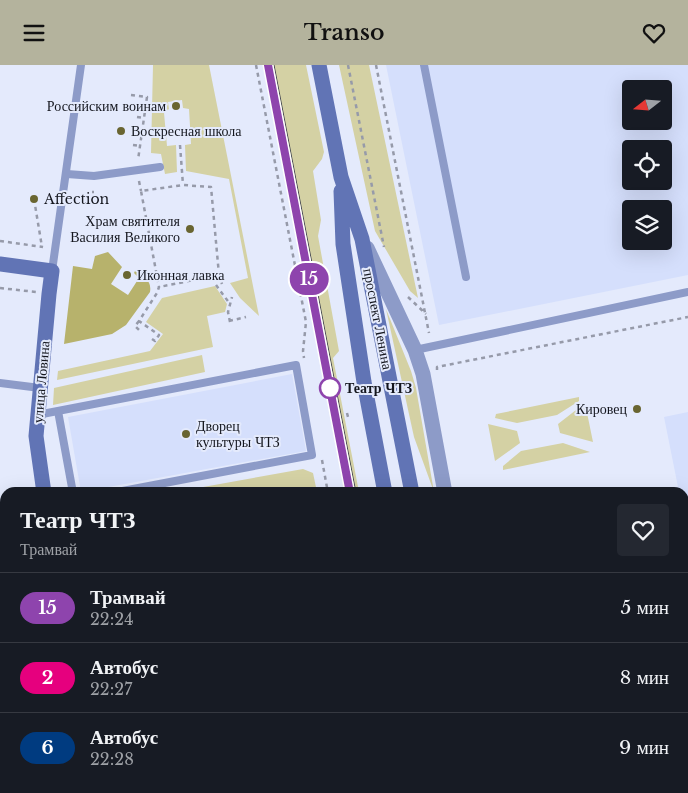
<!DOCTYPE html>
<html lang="ru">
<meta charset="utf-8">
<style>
body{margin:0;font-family:"Libre Baskerville",serif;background:#242831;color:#f1f3f6;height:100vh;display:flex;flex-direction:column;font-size:19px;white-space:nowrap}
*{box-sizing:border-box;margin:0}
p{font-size:16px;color:#9ea1a6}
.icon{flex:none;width:28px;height:28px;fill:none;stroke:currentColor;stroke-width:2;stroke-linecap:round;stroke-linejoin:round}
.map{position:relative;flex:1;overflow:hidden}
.sheet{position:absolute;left:0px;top:422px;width:689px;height:306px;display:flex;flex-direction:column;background:#171b24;border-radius:15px 15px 0 0;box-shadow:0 5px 20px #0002}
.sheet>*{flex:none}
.badge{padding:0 10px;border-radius:16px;font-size:18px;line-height:32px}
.needle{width:32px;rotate:253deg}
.fabs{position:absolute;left:622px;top:15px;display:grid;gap:10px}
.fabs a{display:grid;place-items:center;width:50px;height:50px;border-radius:5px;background:#171b24;box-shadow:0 5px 20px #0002;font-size:25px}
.map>.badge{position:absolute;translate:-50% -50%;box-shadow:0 0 0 2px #fff}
.round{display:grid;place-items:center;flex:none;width:52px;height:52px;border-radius:5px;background:#242831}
.headline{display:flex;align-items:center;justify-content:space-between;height:85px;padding:0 20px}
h1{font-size:24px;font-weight:600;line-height:38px}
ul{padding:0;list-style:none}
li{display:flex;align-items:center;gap:15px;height:70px;padding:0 20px;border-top:1px solid #363941}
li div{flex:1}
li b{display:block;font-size:19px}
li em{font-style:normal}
li .badge{min-width:55px;font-weight:700;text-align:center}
header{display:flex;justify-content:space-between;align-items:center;height:65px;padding:0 20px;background:#b4b39d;color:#111;font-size:22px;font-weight:600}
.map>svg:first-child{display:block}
.built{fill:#d5dffc;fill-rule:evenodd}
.green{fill:#d4d1a4}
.forest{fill:#b7b26c}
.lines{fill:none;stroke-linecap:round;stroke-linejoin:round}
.path{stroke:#969aa9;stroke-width:2.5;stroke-dasharray:4 4;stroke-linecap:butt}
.lane{stroke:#8d9bc8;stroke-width:8}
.street{stroke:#8d9bc8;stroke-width:15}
.secondary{stroke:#6174b5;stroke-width:15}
.primary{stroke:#4456a5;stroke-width:15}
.tram{stroke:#41444e;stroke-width:1}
.line-casing{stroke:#fff;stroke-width:11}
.line{stroke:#8e44ad;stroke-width:8}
.poi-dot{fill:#696531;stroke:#e4eafc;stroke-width:2}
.stop-dot{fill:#fff;stroke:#8e44ad;stroke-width:2.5}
.labels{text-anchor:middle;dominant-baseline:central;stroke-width:4;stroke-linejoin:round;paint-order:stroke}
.poi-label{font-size:14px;fill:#14161e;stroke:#e4eafc;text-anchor:start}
.street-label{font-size:14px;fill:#14161e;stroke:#e4eafc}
.stop-label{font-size:14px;font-weight:bold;fill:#14161e;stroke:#e4eafc;text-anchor:start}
</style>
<header><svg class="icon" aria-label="menu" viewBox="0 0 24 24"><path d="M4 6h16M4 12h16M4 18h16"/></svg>Transo<svg class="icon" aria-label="heart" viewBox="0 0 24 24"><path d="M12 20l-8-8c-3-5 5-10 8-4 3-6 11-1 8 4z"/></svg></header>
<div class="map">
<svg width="688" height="728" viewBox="0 0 688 728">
<rect width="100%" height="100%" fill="#e4eafc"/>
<!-- built -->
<path class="built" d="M 386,0 L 688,0 L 688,210 L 439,260 ZM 631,24 L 664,24 L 664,56 L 631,56 ZM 631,84 L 664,84 L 664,116 L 631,116 ZM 631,144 L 664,144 L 664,176 L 631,176 Z
M 292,309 L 306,386 L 81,427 L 68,352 Z
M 688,347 L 688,728 L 611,728 L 610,724 L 684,724 L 684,428 L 649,427 L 678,422 L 664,352 Z
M 5,469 L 5,690 L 0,691 L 0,471 Z"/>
<!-- green -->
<path class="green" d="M 153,0 L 209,0 L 259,251 L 240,233 L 230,218 L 248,213 L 229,114 L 186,106 L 185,80 L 191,79 L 189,44 L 183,43 L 182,35 L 168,37 L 169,44 L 164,48 L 167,81 L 176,80 L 177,107 L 165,109 L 161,89 L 151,88 Z
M 266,0 L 306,0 L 324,87 L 322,94 L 313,106 L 321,155 L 318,171 L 339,286 L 333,293 L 359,427 L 348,427 Z
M 339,0 L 369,0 L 418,233 L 410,226 L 375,166 Z
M 215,221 L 227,239 L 225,247 L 207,251 L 213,282 L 57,315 L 58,306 L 150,286 L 163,269 L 146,257 L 162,233 Z
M 386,244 L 411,306 L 416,323 L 434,427 L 414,372 Z
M 202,290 L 205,307 L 53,340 L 54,323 Z
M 579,332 L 579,336 L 557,350 L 517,358 L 495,353 L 496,349 Z
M 585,338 L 593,377 L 560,368 L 558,359 Z
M 488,359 L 517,366 L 520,378 L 495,396 Z
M 563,378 L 590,387 L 503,405 L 503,401 L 521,386 Z
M 303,404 L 313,408 L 317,427 L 182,428 L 181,426 Z"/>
<!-- forest -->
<path class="forest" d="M 108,187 L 122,202 L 111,219 L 128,230 L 139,213 L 134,208 L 135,206 C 144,213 152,215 150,227 L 126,260 L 112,269 L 64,279 L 73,201 L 92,204 L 95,191 Z"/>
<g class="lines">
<!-- path -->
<path class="path" d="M 256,0 L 306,257 L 303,286 L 304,293
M 348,0 L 384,182
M 376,0 L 429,268
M 131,30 L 147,32 L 138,95
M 137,52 L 144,53
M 133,80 L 140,81
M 180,80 L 183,120
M 139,116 L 141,126
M 92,127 L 94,127
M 34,134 L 42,182
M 0,176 L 43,182
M 219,210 L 222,219
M 216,220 L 230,239
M 0,223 L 36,227
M 408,232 L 426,249
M 139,256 L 135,261 L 139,265
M 229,256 L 246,252
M 230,257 L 228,247 L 232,232
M 152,274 L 155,276 L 159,270 L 139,256 L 157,228 L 159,222 L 141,126 L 183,120 L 211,122 L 219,210 L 159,222
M 437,305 L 437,302 L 688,252
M 347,348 L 348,352
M 322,395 L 328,428
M 0,695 L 5,694
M 380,724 L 381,728
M 271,728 L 294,724"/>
<!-- lane -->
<path class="lane" d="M 424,0 L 466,212
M 67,109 L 94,111 L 160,102
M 52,206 L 81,0
M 415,285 L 688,227
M 0,318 L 40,323
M 58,346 L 73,428
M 37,350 L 296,300 L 312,390 L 112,428
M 0,477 L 5,476
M 0,569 L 5,591
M 0,615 L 5,615
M 684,636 L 688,635
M 0,665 L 5,664
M 656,724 L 656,728"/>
<!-- street -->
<path class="street" d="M 367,183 L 415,285 L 423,309 L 445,428
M 501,724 L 502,728"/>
<!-- secondary -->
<path class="secondary" d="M 319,0 L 341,112 L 362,174 L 412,428
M 341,126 L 343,179 L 364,317 L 385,428
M 0,199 L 52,206 L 49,229 L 36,371 L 44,428"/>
<!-- primary -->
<path class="primary" d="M 100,724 L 101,728
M 441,724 L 442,728
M 472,724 L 473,728
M 0,727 L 17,724
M 137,728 L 159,724"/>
<!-- tram -->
<path class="tram" d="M 274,0 L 356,428
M 410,724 L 411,728"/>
</g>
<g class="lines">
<defs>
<path id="line" d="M 268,0 L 350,428"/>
</defs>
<!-- line casing -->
<use href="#line" class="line-casing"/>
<!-- line -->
<use href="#line" class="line"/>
</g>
<!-- markers -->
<g class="poi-dot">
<circle cx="176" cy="41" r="5"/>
<circle cx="121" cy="66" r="5"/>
<circle cx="34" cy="134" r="5"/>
<circle cx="190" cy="164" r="5"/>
<circle cx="127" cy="210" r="5"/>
<circle cx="637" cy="344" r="5"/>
<circle cx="186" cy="369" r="5"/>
</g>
<circle class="stop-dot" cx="330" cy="323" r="10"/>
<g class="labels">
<!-- poi labels -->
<g class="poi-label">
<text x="166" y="41" text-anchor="end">Российским воинам</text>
<text x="131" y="66">Воскресная школа</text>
<text x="44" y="134">Affection</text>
<text x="180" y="156" text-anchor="end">Храм святителя<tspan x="180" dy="16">Василия Великого</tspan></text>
<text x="137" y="210">Иконная лавка</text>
<text x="627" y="344" text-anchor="end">Кировец</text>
<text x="196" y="361">Дворец<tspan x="196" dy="16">культуры ЧТЗ</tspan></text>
</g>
<!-- street labels -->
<g class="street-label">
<text transform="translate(378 254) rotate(79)">проспект Ленина</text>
<text transform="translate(41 317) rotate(-85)">улица Ловина</text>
</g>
<!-- stop labels -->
<g class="stop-label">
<text x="345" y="323">Театр ЧТЗ</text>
</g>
</g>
</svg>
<div class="fabs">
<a><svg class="needle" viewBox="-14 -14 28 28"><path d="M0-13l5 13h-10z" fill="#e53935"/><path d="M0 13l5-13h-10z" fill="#9ea1a6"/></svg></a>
<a><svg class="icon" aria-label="locate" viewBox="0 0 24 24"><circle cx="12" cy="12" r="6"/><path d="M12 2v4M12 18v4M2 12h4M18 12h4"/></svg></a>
<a><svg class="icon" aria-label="layers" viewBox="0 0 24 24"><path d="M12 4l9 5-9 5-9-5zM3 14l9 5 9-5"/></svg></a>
</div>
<b class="badge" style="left:309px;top:214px;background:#8e44ad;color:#fff">15</b>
<section class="sheet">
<div class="headline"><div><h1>Театр ЧТЗ</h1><p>Трамвай</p></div><a class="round"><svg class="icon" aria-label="heart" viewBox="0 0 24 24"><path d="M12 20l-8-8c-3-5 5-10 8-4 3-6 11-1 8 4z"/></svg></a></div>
<ul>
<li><span class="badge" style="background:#8e44ad;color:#fff">15</span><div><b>Трамвай</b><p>22:24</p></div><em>5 мин</em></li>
<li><span class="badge" style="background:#e6007e;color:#fff">2</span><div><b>Автобус</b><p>22:27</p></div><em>8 мин</em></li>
<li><span class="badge" style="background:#003b80;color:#fff">6</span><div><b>Автобус</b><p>22:28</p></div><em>9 мин</em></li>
</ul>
</section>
</div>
